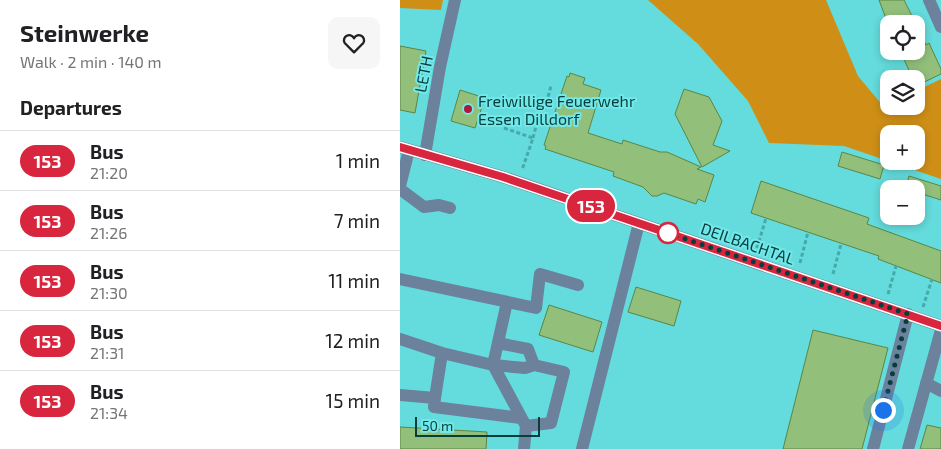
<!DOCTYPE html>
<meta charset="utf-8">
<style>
body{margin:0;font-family:"Exo 2",sans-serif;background:#f6f6f6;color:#202124;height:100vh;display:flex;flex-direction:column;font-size:19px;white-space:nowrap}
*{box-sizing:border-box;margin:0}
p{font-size:16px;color:#757577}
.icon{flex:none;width:28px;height:28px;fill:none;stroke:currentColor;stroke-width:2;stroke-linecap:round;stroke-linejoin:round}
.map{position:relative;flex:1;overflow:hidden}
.panel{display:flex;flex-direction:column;background:#fff;width:400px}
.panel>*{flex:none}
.badge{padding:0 10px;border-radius:16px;font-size:18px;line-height:32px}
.fabs{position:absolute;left:480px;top:15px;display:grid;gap:10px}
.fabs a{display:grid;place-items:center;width:45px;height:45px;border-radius:10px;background:#fff;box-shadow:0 2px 8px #0003;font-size:25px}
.scale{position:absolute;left:15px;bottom:12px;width:125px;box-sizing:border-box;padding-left:5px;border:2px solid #063e3e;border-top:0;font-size:14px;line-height:18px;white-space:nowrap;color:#063e3e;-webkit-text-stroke:4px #72e8e9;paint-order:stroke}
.you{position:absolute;width:25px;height:25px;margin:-12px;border:4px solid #fff;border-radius:50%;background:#1a73e8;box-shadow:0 0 0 8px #1a73e833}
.map>.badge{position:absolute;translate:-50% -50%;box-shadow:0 0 0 2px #fff}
h2{padding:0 20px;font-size:19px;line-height:45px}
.round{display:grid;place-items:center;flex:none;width:52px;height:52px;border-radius:10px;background:#f6f6f6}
.head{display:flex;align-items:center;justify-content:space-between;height:85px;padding:0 20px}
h1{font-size:24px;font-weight:700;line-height:38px}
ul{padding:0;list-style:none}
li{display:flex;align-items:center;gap:15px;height:60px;padding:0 20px;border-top:1px solid #e0e0e0}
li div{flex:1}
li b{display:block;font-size:19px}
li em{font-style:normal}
li .badge{min-width:55px;font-weight:700;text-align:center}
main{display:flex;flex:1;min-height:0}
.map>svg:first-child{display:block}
.green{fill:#cf8f17;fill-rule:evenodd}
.building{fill:#92c07b;stroke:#5b8644}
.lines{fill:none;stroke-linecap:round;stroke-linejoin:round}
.path{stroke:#46a9aa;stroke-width:3;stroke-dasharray:4 2.5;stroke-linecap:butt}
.minor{stroke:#6c819c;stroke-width:12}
.line-casing{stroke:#fff;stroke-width:11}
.line{stroke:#d7263d;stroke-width:8}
.walk{stroke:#063e3e;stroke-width:5;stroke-dasharray:0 9}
.poi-dot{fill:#ad193b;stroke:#72e8e9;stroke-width:2}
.stop-dot{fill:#fff;stroke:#d7263d;stroke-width:2.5}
.labels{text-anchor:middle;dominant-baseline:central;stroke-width:4;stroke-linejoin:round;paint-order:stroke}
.street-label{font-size:16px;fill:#063e3e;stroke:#72e8e9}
.poi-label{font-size:16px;fill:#063e3e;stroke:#72e8e9;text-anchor:start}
</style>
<main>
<section class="panel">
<div class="head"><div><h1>Steinwerke</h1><p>Walk · 2 min · 140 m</p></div><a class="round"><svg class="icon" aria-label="heart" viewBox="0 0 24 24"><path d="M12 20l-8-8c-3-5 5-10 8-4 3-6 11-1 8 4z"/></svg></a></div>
<h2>Departures</h2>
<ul>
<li><span class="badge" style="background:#d7263d;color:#fff">153</span><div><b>Bus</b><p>21:20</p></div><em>1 min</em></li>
<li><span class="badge" style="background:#d7263d;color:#fff">153</span><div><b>Bus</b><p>21:26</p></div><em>7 min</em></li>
<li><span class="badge" style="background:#d7263d;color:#fff">153</span><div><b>Bus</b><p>21:30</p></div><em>11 min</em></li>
<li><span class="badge" style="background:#d7263d;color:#fff">153</span><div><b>Bus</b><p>21:31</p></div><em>12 min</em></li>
<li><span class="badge" style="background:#d7263d;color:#fff">153</span><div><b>Bus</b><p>21:34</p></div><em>15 min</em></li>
</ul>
</section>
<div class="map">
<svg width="541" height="449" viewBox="0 0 541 449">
<rect width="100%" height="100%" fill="#64dbdc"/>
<!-- green -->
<path class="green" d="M 0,0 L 43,0 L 41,10 L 0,8 Z
M 248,0 L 426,0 L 458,76 L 483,106 L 489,104 L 489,106 L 516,106 L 516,91 L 541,79 L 541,179 L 444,146 L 369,143 L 348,101 L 298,44 ZM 489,134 L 516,134 L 516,161 L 489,161 Z"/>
<!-- building -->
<path class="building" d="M 479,0 L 504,0 L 516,24 L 488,24 Z
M 516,24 L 526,45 L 529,43 L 541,69 L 541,74 L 516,86 L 516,79 L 513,79 L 502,55 L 512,51 L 516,51 Z
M 0,46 L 26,51 L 15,113 L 0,110 Z
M 170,73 L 185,78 L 183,84 L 201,90 L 188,133 L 222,144 L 223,140 L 260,152 L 267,152 L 301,167 L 297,169 L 314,175 L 305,202 L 298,199 L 296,204 L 264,193 L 257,196 L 252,196 L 243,187 L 213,176 L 214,172 L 145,149 L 146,146 L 144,145 L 167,76 L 169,77 Z
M 284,89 L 309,97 L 322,121 L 313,145 L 330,151 L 302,167 L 275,114 Z
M 60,90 L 85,98 L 75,128 L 51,121 Z
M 442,152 L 484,165 L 480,179 L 438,166 Z
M 509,176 L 541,186 L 541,200 L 516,192 L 516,189 L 505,189 Z
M 361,181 L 469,218 L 467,224 L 541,251 L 541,283 L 478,259 L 479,256 L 351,213 Z
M 236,287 L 281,301 L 274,326 L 228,312 Z
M 149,305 L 202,322 L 193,352 L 139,335 Z
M 413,330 L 488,348 L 462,449 L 383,449 Z
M 527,425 L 541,428 L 541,449 L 520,449 Z
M 0,427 L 87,432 L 86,449 L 0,449 Z"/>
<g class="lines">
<!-- path -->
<path class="path" d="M 104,128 L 133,138 L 122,170
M 133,138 L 136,126 L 136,118 L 145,108 L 151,86
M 357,248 L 366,218
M 400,263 L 408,232
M 433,274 L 441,244
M 488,294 L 496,266
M 523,307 L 532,279"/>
<!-- minor -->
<path class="minor" d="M 529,0 L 541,27
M 0,147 L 103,177 L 541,326
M 25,155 L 40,67 L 55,0
M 0,186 L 9,150
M 0,189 L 24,207 L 39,205 L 50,208
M 0,279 L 136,308 L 140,274 L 178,285
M 0,339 L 42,353 L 35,398 L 0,395
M 98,343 L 128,349 L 134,365 L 164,372 L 151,423 L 126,426
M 42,353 L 93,365 L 107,302
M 93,365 L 126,426 L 124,449
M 93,365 L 125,368 L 134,365
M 526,383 L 541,391
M 35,398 L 34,407 L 121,418
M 182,449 L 239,223
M 473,449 L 508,314
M 508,449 L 541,330"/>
</g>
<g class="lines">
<defs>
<path id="line" d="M 0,147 L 103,177 L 541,326"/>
</defs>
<!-- line casing -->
<use href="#line" class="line-casing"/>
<!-- line -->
<use href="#line" class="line"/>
<!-- walk -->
<path class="walk" d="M 268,233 L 508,314 L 483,410"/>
</g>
<!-- markers -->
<circle class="poi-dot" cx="68" cy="109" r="5"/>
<circle class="stop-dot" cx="268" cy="233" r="10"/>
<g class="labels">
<!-- street labels -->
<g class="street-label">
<text transform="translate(23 74) rotate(-79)">LETH</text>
<text transform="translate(348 243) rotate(19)">DEILBACHTAL</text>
</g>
<!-- poi labels -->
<g class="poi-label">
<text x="78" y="100">Freiwillige Feuerwehr<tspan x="78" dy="18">Essen Dilldorf</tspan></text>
</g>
</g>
</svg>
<div class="fabs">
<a><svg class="icon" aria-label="locate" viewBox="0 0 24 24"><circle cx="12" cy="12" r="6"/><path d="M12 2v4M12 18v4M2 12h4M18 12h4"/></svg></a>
<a><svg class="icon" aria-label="layers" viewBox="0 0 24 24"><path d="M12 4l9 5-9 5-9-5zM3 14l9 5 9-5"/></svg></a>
<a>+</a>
<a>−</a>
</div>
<div class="scale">50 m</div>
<div class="you" style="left:483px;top:410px"></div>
<b class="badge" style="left:191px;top:206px;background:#d7263d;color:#fff">153</b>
</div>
</main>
